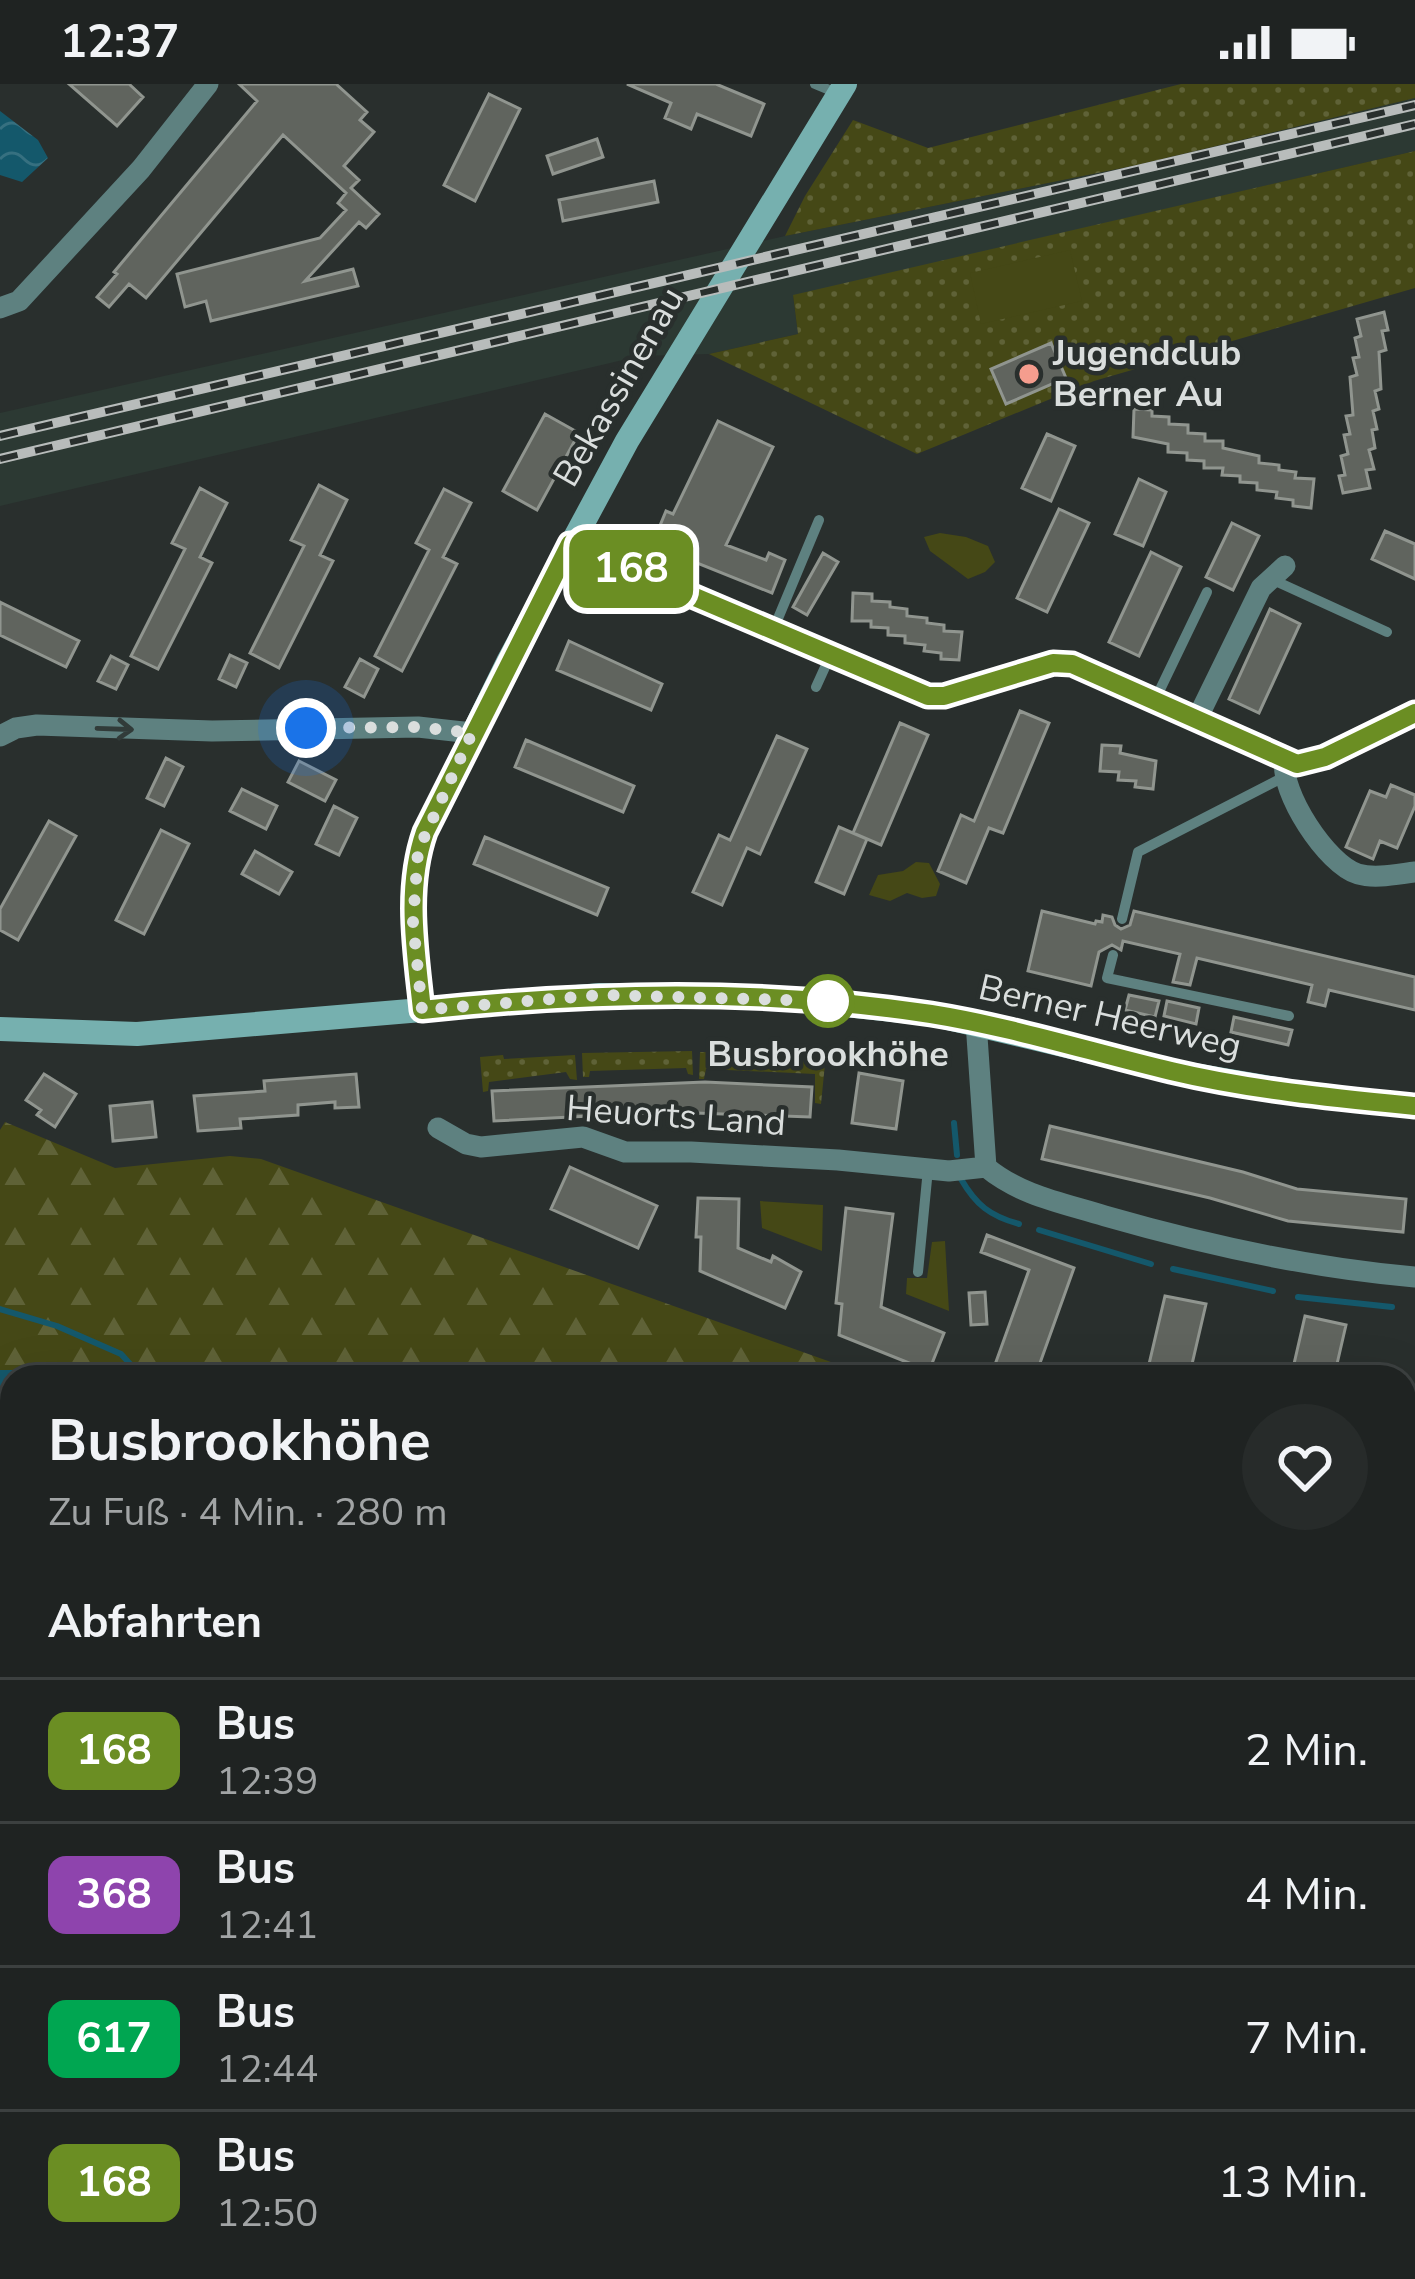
<!DOCTYPE html>
<html lang="de">
<meta charset="utf-8">
<style>
body{margin:0;font-family:"Nunito Sans",sans-serif;background:#272b2a;color:#f1f3f6;height:100vh;display:flex;flex-direction:column;font-size:45px;white-space:nowrap}
*{box-sizing:border-box;margin:0}
p{font-size:39px;color:#a1a4a5}
.icon{flex:none;width:66px;height:66px;fill:none;stroke:currentColor;stroke-width:2;stroke-linecap:round;stroke-linejoin:round}
.map{position:relative;flex:1;overflow:hidden}
.panel{position:absolute;left:0px;top:1281px;width:1416px;height:915px;display:flex;flex-direction:column;background:#1f2322;border-radius:36px 36px 0 0;box-shadow:0 12px 48px #0002,0 0 0 3px #3c4040}
.panel>*{flex:none}
.badge{padding:0 24px;border-radius:18px;font-size:42px;line-height:78px}
.you{position:absolute;width:60px;height:60px;margin:-30px;border:9px solid #fff;border-radius:50%;background:#1a73e8;box-shadow:0 0 0 18px #1a73e833}
.map>.badge{position:absolute;translate:-50% -50%;box-shadow:0 0 0 6px #fff}
h2{padding:0 48px;font-size:45px;line-height:108px}
.round{display:grid;place-items:center;flex:none;width:126px;height:126px;border-radius:63px;background:#272b2a}
.overview{display:flex;align-items:center;justify-content:space-between;height:204px;padding:0 48px}
h1{font-size:57px;font-weight:700;line-height:90px}
ul{padding:0;list-style:none}
li{display:flex;align-items:center;gap:36px;height:144px;padding:0 48px;border-top:3px solid #3c4040}
li div{flex:1}
li b{display:block;font-size:45px}
li em{font-style:normal}
li .badge{min-width:132px;font-weight:700;text-align:center}
.status{display:flex;justify-content:space-between;align-items:center;height:84px;padding:0 60px;background:#1f2322;direction:ltr}
.status svg{height:33px;fill:currentColor}
.map>svg:first-child{display:block}
.built{fill:#2c3933}
.grass{fill:url(#grass-dots)}
.forest{fill:url(#forest-firs)}
.park{fill:#454816}
.water{fill:url(#water-waves)}
.lines{fill:none;stroke-linecap:round;stroke-linejoin:round}
.stream{stroke:#14586b;stroke-width:6}
.building{fill:#60645e;stroke:#90958f;stroke-width:3}
.lane{stroke:#5e8180;stroke-width:10}
.street{stroke:#5e8180;stroke-width:21}
.secondary{stroke:#76b0af;stroke-width:24}
.rail-casing{stroke:#b8bcbb;stroke-width:10}
.rail{stroke:#292f2d;stroke-width:6;stroke-dasharray:18;stroke-linecap:butt}
.oneway{stroke:#313b39}
.line-casing{stroke:#fff;stroke-width:27}
.line{stroke:#6b8e23;stroke-width:18}
.walk{stroke:#dadedd;stroke-width:12;stroke-dasharray:0 21.6}
.poi-dot{fill:#f59d8e;stroke:#292f2d;stroke-width:4.5}
.stop-dot{fill:#fff;stroke:#6b8e23;stroke-width:6}
.labels{text-anchor:middle;dominant-baseline:central;stroke-width:9;stroke-linejoin:round;paint-order:stroke}
.poi-label{font-size:36px;font-weight:bold;fill:#dadedd;stroke:#292f2d;text-anchor:start}
.street-label{font-size:36px;fill:#dadedd;stroke:#292f2d}
.stop-label{font-size:36px;font-weight:bold;fill:#dadedd;stroke:#292f2d}
</style>
<div class="status"><b>12:37</b><svg viewBox="0 0 49 12"><path d="M0 12V9h3v3zM5 12V6h3v6zM10 12V3h3v9zM15 12V0h3v12zM26 1h20v11H26zM47 4h2v5h-2z"/></svg></div>
<div class="map">
<svg width="1415" height="2195" viewBox="0 0 1415 2195">
<defs>
<pattern id="grass-dots" width="8" height="8" patternUnits="userSpaceOnUse" patternTransform="scale(3)"><rect width="8" height="8" fill="#454816"/><path d="M2 2h.1M6 6h.1" fill="none" stroke="#5f6237" stroke-width="1.8" stroke-linecap="round"/></pattern>
<pattern id="forest-firs" width="22" height="20" patternUnits="userSpaceOnUse" patternTransform="scale(3)"><rect width="22" height="20" fill="#454816"/><path d="M5 1l3.5 6h-7zM16 11l3.5 6h-7z" fill="#5f6237"/></pattern>
<pattern id="water-waves" width="16" height="10" patternUnits="userSpaceOnUse" patternTransform="scale(3)"><rect width="16" height="10" fill="#14586b"/><path d="M0 5q4-4 8 0t8 0" fill="none" stroke="#367080"/></pattern>
</defs>
<rect width="100%" height="100%" fill="#292f2d"/>
<!-- built -->
<path class="built" d="M 1415,14 L 1415,67 L 793,212 L 798,250 L 709,270 L 640,272 L 0,422 L 0,329 L 785,152 L 1137,81 Z"/>
<!-- grass -->
<path class="grass" d="M 1181,0 L 1415,0 L 1415,14 L 1137,81 L 785,152 L 805,112 L 853,36 L 928,64 Z
M 1415,67 L 1415,204 L 1094,297 L 917,370 L 709,270 L 798,250 L 793,211 Z
M 692,967 L 693,991 L 688,990 L 686,984 L 590,987 L 589,993 L 583,993 L 582,969 Z
M 700,968 L 826,970 L 821,1020 L 815,1019 L 815,990 L 706,985 L 704,995 L 699,995 Z
M 503,971 L 504,975 L 575,971 L 577,996 L 570,995 L 566,988 L 489,998 L 488,1007 L 483,1008 L 480,973 Z"/>
<!-- forest -->
<path class="forest" d="M 5,1038 L 115,1084 L 230,1072 L 261,1075 L 873,1293 L 52,1293 L 29,1286 L 0,1286 L 0,1046 Z
M 1404,1502 L 1415,1506 L 1415,2008 L 1404,2002 Z"/>
<!-- park -->
<path class="park" d="M 1070,166 L 1082,217 L 981,240 L 970,189 Z
M 940,449 L 966,453 L 988,462 L 995,478 L 985,488 L 968,495 L 930,467 L 924,453 Z
M 916,778 L 929,779 L 940,800 L 936,812 L 922,814 L 907,809 L 890,817 L 869,811 L 878,791 L 903,787 Z
M 760,1117 L 823,1121 L 822,1167 L 762,1144 Z
M 945,1157 L 949,1227 L 906,1210 L 907,1194 L 927,1194 L 932,1158 Z"/>
<!-- water -->
<path class="water" d="M 0,27 L 38,56 L 48,74 L 22,98 L 0,91 Z
M 0,1286 L 29,1286 L 52,1293 L 12,1293 L 12,1380 L 0,1368 Z"/>
<g class="lines">
<!-- stream -->
<path class="stream" d="M 954,1039 L 957,1071
M 961,1095 C 976,1121 990,1132 1019,1140
M 1039,1146 L 1151,1180
M 1173,1185 L 1273,1207
M 1298,1213 L 1392,1223
M 0,1225 L 57,1242 L 121,1270 L 142,1293
M 1404,1896 L 1415,1902"/>
</g>
<!-- building -->
<path class="building" d="M 69,0 L 129,0 L 143,13 L 117,42 Z
M 239,0 L 336,0 L 367,28 L 360,36 L 374,48 L 344,82 L 359,96 L 351,104 L 379,130 L 366,144 L 359,138 L 305,197 L 353,185 L 358,202 L 211,237 L 206,217 L 185,223 L 177,190 L 320,154 L 346,126 L 338,119 L 346,109 L 283,51 L 146,214 L 129,200 L 109,223 L 97,213 L 117,190 L 114,188 L 257,17 Z
M 627,0 L 716,0 L 764,20 L 751,52 L 697,30 L 691,45 L 665,34 L 671,19 Z
M 489,10 L 520,25 L 475,117 L 444,101 Z
M 597,55 L 603,73 L 553,90 L 547,72 Z
M 654,97 L 658,118 L 563,137 L 559,116 Z
M 1384,228 L 1388,246 L 1382,247 L 1386,266 L 1379,268 L 1381,305 L 1375,307 L 1379,325 L 1373,327 L 1377,345 L 1372,346 L 1375,364 L 1369,366 L 1374,385 L 1366,386 L 1370,404 L 1343,409 L 1339,392 L 1345,391 L 1341,372 L 1348,370 L 1344,351 L 1350,350 L 1346,332 L 1353,331 L 1350,293 L 1357,291 L 1353,274 L 1359,273 L 1355,254 L 1361,252 L 1357,235 Z
M 1051,259 L 1066,294 L 1006,320 L 991,285 Z
M 1134,325 L 1152,326 L 1152,332 L 1169,333 L 1169,340 L 1188,341 L 1188,349 L 1205,350 L 1205,357 L 1223,357 L 1223,364 L 1259,372 L 1259,379 L 1279,381 L 1279,386 L 1296,388 L 1295,394 L 1314,395 L 1311,424 L 1293,422 L 1293,416 L 1276,414 L 1277,408 L 1257,406 L 1257,399 L 1240,398 L 1240,392 L 1222,391 L 1223,384 L 1204,384 L 1204,377 L 1187,376 L 1187,369 L 1168,368 L 1168,360 L 1133,353 Z
M 545,330 L 579,349 L 537,426 L 503,407 Z
M 718,337 L 773,363 L 726,461 L 766,476 L 769,469 L 785,476 L 772,509 L 652,461 L 666,427 L 673,430 Z
M 1047,350 L 1075,362 L 1051,417 L 1022,404 Z
M 1139,395 L 1166,408 L 1143,462 L 1115,450 Z
M 319,401 L 347,416 L 320,471 L 333,477 L 279,584 L 250,569 L 304,462 L 291,456 Z
M 200,404 L 227,419 L 200,473 L 212,479 L 158,585 L 131,572 L 185,465 L 172,459 Z
M 444,405 L 471,419 L 443,473 L 457,480 L 402,587 L 375,572 L 429,466 L 416,459 Z
M 1059,425 L 1089,439 L 1047,528 L 1017,514 Z
M 1232,439 L 1259,452 L 1233,506 L 1206,493 Z
M 1385,447 L 1415,460 L 1415,495 L 1372,475 Z
M 1151,468 L 1181,483 L 1139,572 L 1109,558 Z
M 823,469 L 838,478 L 807,531 L 793,523 Z
M 853,509 L 872,510 L 872,517 L 890,518 L 890,523 L 907,525 L 907,532 L 927,534 L 927,539 L 944,541 L 944,547 L 962,548 L 959,576 L 941,575 L 941,569 L 924,567 L 925,561 L 905,559 L 905,552 L 888,551 L 888,544 L 871,543 L 871,537 L 852,537 Z
M 0,518 L 79,557 L 66,583 L 0,551 Z
M 1270,525 L 1300,540 L 1259,629 L 1229,615 Z
M 569,557 L 662,600 L 651,626 L 557,586 Z
M 230,571 L 247,579 L 236,603 L 219,595 Z
M 111,572 L 128,581 L 116,605 L 98,597 Z
M 360,575 L 378,585 L 364,613 L 345,603 Z
M 1020,627 L 1049,639 L 1003,749 L 989,744 L 966,799 L 938,787 L 961,731 L 974,737 Z
M 900,639 L 928,651 L 881,761 L 853,749 Z
M 777,652 L 807,665 L 760,770 L 747,764 L 722,821 L 693,808 L 719,751 L 730,756 Z
M 526,656 L 634,702 L 623,728 L 515,683 Z
M 1102,661 L 1121,662 L 1120,669 L 1156,677 L 1153,705 L 1135,703 L 1136,697 L 1118,696 L 1119,688 L 1100,687 Z
M 166,674 L 183,683 L 164,722 L 147,714 Z
M 299,677 L 336,696 L 325,717 L 288,698 Z
M 1391,701 L 1415,711 L 1415,722 L 1397,764 L 1380,757 L 1373,775 L 1346,763 L 1370,707 L 1386,713 Z
M 242,705 L 277,722 L 266,745 L 230,727 Z
M 334,722 L 357,734 L 339,771 L 316,760 Z
M 49,737 L 76,752 L 18,856 L 0,846 L 0,825 Z
M 839,743 L 867,755 L 844,810 L 816,798 Z
M 161,746 L 189,760 L 144,850 L 116,836 Z
M 485,753 L 608,804 L 597,831 L 474,780 Z
M 255,767 L 292,788 L 279,810 L 242,790 Z
M 1042,827 L 1095,840 L 1096,837 L 1102,838 L 1103,831 L 1112,833 L 1115,841 L 1121,845 L 1130,841 L 1134,827 L 1415,893 L 1415,926 L 1329,906 L 1325,922 L 1308,918 L 1312,901 L 1197,874 L 1190,901 L 1173,898 L 1180,870 L 1123,857 L 1121,866 L 1112,861 L 1099,868 L 1091,902 L 1028,887 Z
M 1129,911 L 1159,917 L 1155,933 L 1125,926 Z
M 1167,917 L 1199,924 L 1196,940 L 1164,932 Z
M 1234,933 L 1292,946 L 1288,961 L 1231,948 Z
M 859,989 L 903,997 L 896,1045 L 852,1039 Z
M 44,990 L 76,1010 L 55,1043 L 37,1031 L 41,1026 L 26,1016 Z
M 356,990 L 359,1023 L 335,1024 L 335,1018 L 298,1021 L 298,1031 L 240,1035 L 241,1044 L 198,1047 L 194,1012 L 265,1007 L 264,997 Z
M 705,998 L 812,1003 L 810,1033 L 668,1028 L 494,1037 L 492,1007 Z
M 152,1018 L 156,1053 L 113,1057 L 110,1022 Z
M 1050,1042 L 1243,1088 L 1297,1105 L 1406,1115 L 1403,1148 L 1288,1137 L 1210,1114 L 1042,1075 Z
M 570,1083 L 657,1122 L 638,1164 L 551,1125 Z
M 698,1114 L 739,1115 L 738,1164 L 771,1178 L 773,1172 L 801,1188 L 785,1224 L 700,1187 L 701,1153 L 696,1153 Z
M 846,1124 L 893,1130 L 881,1223 L 944,1249 L 929,1287 L 839,1251 L 842,1220 L 836,1219 Z
M 987,1151 L 1074,1184 L 1035,1293 L 1001,1293 L 992,1289 L 1029,1186 L 981,1168 Z
M 985,1208 L 987,1240 L 971,1241 L 969,1209 Z
M 1165,1212 L 1206,1220 L 1189,1293 L 1146,1293 Z
M 1305,1232 L 1346,1241 L 1334,1293 L 1291,1293 Z"/>
<g class="lines">
<!-- lane -->
<path class="lane" d="M 815,0 L 839,10
M 1271,495 L 1387,548
M 774,544 L 819,436
M 816,603 L 831,570
M 1155,616 L 1207,508
M 1122,835 L 1138,768 L 1284,693
M 1113,871 L 1107,894 L 1289,932
M 918,1188 L 928,1085"/>
<!-- street -->
<path class="street" d="M 0,224 L 19,217 L 141,85 L 208,0
M 570,459 L 929,612 L 944,612 L 1053,579 L 1072,580 L 1297,679 L 1325,673 L 1415,630
M 1197,635 L 1261,504 L 1285,482
M 0,652 L 16,644 L 37,641 L 212,647 L 418,643 L 472,649
M 1285,676 C 1279,707 1327,781 1358,790 C 1375,795 1398,790 1415,788
M 976,938 L 986,1083 C 1021,1112 1063,1119 1105,1132 C 1206,1161 1310,1184 1415,1193
M 438,1044 L 466,1060 L 481,1063 L 583,1053 L 625,1068 L 691,1068 L 838,1076 L 949,1087 L 986,1083
M 0,1435 L 12,1438
M 0,1697 L 12,1704
M 0,1968 L 12,1975
M 354,2184 L 372,2195
M 550,2195 L 556,2184
M 805,2195 L 812,2184
M 1013,2195 L 1020,2184
M 1218,2195 L 1225,2184"/>
<!-- secondary -->
<path class="secondary" d="M 421,927 C 416,868 405,805 425,748 L 508,578 L 627,357 L 845,0
M 0,945 L 137,950 L 600,911 L 769,913 L 931,930 L 1177,988 L 1317,1012 L 1415,1022"/>
<defs>
<path id="rail" d="M 0,352 L 1415,21
M 0,375 L 1415,40"/>
</defs>
<!-- rail casing -->
<use href="#rail" class="rail-casing"/>
<!-- rail -->
<use href="#rail" class="rail"/>
</g>
<!-- one-way arrows -->
<defs><path id="oneway-shaft" d="M-6 0H5M1.5-3L5.5 0L1.5 3" fill="none" stroke-width="1.6" stroke-linecap="round" stroke-linejoin="round" transform="scale(3)"/></defs>
<use class="oneway" href="#oneway-shaft" transform="translate(115 645) rotate(2)"/>
<g class="lines">
<defs>
<path id="line" d="M 1415,629 L 1325,673 L 1297,680 L 1072,580 L 1053,579 L 944,612 L 928,612 L 570,460 L 425,748 C 405,805 416,868 422,926 C 592,908 761,904 931,930 C 1012,943 1091,968 1171,987 C 1251,1006 1334,1014 1415,1022"/>
</defs>
<!-- line casing -->
<use href="#line" class="line-casing"/>
<!-- line -->
<use href="#line" class="line"/>
<!-- walk -->
<path class="walk" d="M 306,644 L 418,643 L 472,649 L 418,767 L 413,838 L 422,926 L 600,911 L 828,917"/>
</g>
<!-- markers -->
<circle class="poi-dot" cx="1029" cy="290" r="12"/>
<circle class="stop-dot" cx="828" cy="917" r="24"/>
<g class="labels">
<!-- poi labels -->
<g class="poi-label">
<text x="1053" y="269">Jugendclub<tspan x="1053" dy="41">Berner Au</tspan></text>
</g>
<!-- street labels -->
<g class="street-label">
<text transform="translate(619 303) rotate(-60)">Bekassinenau</text>
<text transform="translate(1110 933) rotate(13)">Berner Heerweg</text>
<text transform="translate(676 1032) rotate(4)">Heuorts Land</text>
</g>
<!-- stop labels -->
<g class="stop-label">
<text x="828" y="970">Busbrookhöhe</text>
</g>
</g>
</svg>
<div class="you" style="left:306px;top:644px"></div>
<b class="badge" style="left:631px;top:485px;background:#6b8e23;color:#fff">168</b>
<section class="panel">
<div class="overview"><div><h1>Busbrookhöhe</h1><p>Zu Fuß · 4 Min. · 280 m</p></div><a class="round"><svg class="icon" aria-label="heart" viewBox="0 0 24 24"><path d="M12 20l-8-8c-3-5 5-10 8-4 3-6 11-1 8 4z"/></svg></a></div>
<h2>Abfahrten</h2>
<ul>
<li><span class="badge" style="background:#6b8e23;color:#fff">168</span><div><b>Bus</b><p>12:39</p></div><em>2 Min.</em></li>
<li><span class="badge" style="background:#8e44ad;color:#fff">368</span><div><b>Bus</b><p>12:41</p></div><em>4 Min.</em></li>
<li><span class="badge" style="background:#00a651;color:#fff">617</span><div><b>Bus</b><p>12:44</p></div><em>7 Min.</em></li>
<li><span class="badge" style="background:#6b8e23;color:#fff">168</span><div><b>Bus</b><p>12:50</p></div><em>13 Min.</em></li>
</ul>
</section>
</div>
